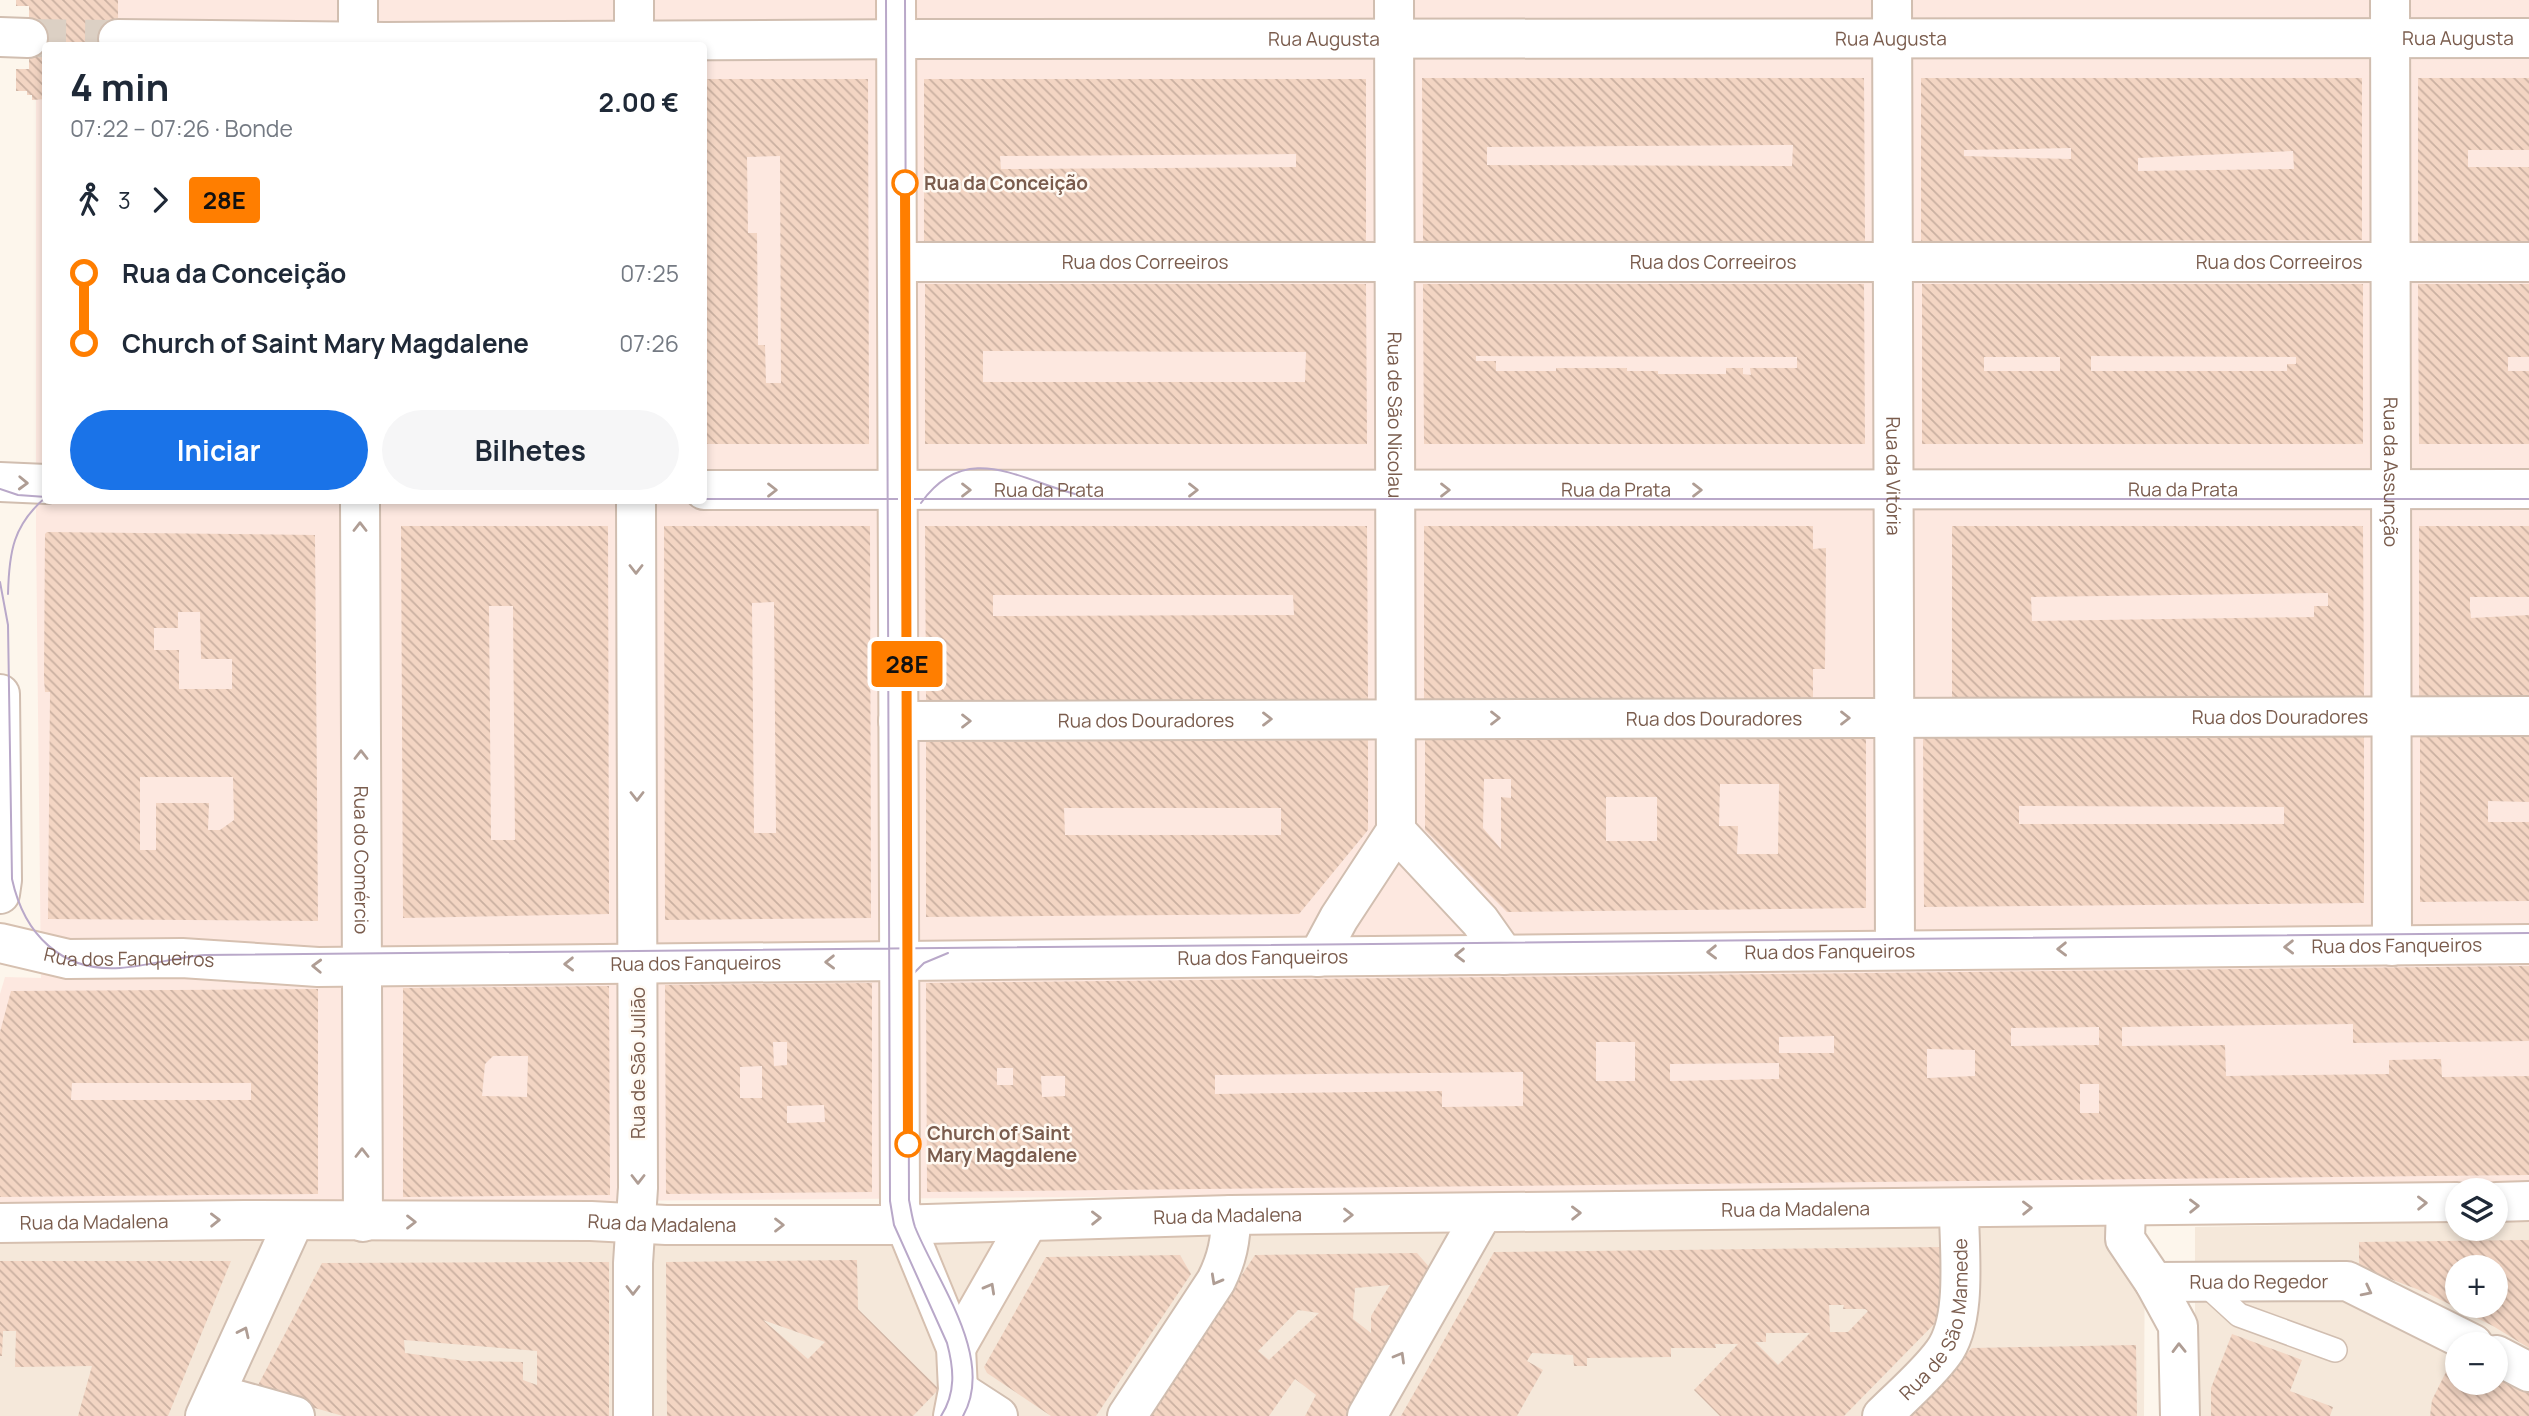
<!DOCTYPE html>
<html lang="pt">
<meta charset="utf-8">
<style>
body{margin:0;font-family:Manrope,sans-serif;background:#f6f6f7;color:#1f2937;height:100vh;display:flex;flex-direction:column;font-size:26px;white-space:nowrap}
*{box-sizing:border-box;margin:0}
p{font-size:23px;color:#747a83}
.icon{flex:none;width:38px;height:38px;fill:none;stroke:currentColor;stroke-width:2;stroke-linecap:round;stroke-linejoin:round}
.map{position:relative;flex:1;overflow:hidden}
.panel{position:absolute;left:42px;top:42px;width:665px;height:462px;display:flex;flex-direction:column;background:#fff;border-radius:7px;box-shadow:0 4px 10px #0003}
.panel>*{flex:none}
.badge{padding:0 14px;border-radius:5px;font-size:24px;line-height:46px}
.fabs{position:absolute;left:2445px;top:1178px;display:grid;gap:14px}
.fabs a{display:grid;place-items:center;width:63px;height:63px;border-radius:50%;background:#fff;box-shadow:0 4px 10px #0003;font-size:35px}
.map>.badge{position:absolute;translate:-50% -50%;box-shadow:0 0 0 4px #fff}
.legs{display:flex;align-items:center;gap:10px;height:77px;padding:0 28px;font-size:23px}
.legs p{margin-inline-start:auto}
.summary{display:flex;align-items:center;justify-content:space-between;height:119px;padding:0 28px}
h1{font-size:38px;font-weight:700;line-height:52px}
.action{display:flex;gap:14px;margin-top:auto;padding:14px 28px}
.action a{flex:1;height:80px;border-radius:42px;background:#1a73e8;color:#fff;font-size:28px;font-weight:700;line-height:80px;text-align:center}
.action a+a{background:#f6f6f7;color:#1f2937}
ul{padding:0 28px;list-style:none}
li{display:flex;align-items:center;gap:24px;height:70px;font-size:26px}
li i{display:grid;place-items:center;width:10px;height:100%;margin:0 9px;background:currentColor}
li i::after{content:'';width:18px;height:18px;margin:-9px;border:5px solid;border-radius:50%;background:#fff}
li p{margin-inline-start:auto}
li:first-child i{background:linear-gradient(#0000 50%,currentColor 0)}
li:last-child i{background:linear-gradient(currentColor 50%,#0000 0)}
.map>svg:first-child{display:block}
.residential{fill:#f5e8da;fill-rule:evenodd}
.commercial{fill:#fde8e0;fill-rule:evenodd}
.building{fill:url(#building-back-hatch);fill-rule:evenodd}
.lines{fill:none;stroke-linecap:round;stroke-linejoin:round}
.street-tunnel{stroke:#dcd0c4;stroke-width:38;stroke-dasharray:38 19;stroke-linecap:butt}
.lane-casing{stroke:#d1beb0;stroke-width:26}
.street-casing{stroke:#d1beb0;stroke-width:42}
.secondary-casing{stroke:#d6c0b0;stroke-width:42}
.lane{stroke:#fff;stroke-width:23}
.street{stroke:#fff;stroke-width:38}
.secondary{stroke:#fff;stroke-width:38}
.tram{stroke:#b9a8c9;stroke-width:2}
.oneway{stroke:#af9d94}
.line-1-casing{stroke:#fff;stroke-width:16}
.line-1{stroke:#ff7e00;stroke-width:10}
.stop-1-dot{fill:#fff;stroke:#ff7e00;stroke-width:3.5}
.labels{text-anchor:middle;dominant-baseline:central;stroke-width:5;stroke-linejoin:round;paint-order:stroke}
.street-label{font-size:19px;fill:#7a5c4d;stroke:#fffaf3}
.stop-label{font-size:19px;font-weight:bold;fill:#7a5c4d;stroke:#fffaf3;text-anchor:start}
</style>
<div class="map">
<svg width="2529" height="1416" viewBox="0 0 2529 1416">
<defs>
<pattern id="building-back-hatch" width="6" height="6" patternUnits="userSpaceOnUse" patternTransform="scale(1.75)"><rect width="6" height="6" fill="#f3d5c3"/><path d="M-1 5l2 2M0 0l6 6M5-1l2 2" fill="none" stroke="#cab0a1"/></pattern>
</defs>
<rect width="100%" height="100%" fill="#fdf6ec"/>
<!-- residential -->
<path class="residential" d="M 2145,1216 L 2144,1416 L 0,1416 L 0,1218 Z
M 2529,1220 L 2529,1416 L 2195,1416 L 2195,1227 L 2457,1222 L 2457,1228 L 2496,1228 L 2496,1221 ZM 2457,1267 L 2496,1267 L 2496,1306 L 2457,1306 ZM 2457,1344 L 2496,1344 L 2496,1382 L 2457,1382 Z"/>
<!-- commercial -->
<path class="commercial" d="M 36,0 L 2529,0 L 2529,1185 L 0,1206 L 0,994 L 5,977 L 41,978 L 36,533 ZM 46,46 L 704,46 L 704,500 L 46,500 Z"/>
<!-- building -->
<path class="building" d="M 16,0 L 118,0 L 118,46 L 46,46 L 46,99 L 32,100 L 32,95 L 27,95 L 27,91 L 16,91 L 16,69 L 29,69 L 29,6 L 16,6 Z
M 1422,78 L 1864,78 L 1865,241 L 1423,241 ZM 1793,145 L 1792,166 L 1487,165 L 1487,147 Z
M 1921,78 L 2362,78 L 2362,240 L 1921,241 ZM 2071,148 L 2071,159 L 1964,156 L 1964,150 ZM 2293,151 L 2294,169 L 2138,171 L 2138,158 Z
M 2418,78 L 2529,78 L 2529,150 L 2468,150 L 2468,167 L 2529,167 L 2529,241 L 2418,241 Z
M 704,79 L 868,79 L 869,444 L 704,444 ZM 780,156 L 781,383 L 766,383 L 765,345 L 758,345 L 757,233 L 748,233 L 747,157 Z
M 924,79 L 1366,79 L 1366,241 L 924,241 ZM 1296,154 L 1296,167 L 1001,169 L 1000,156 Z
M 925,284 L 1366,284 L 1367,444 L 925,444 ZM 983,351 L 1306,352 L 1305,382 L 983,382 Z
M 1423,284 L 1864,284 L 1865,444 L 1424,444 ZM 1476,356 L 1797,357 L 1797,368 L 1750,368 L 1751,375 L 1743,374 L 1743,368 L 1726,368 L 1726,374 L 1658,374 L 1658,371 L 1627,371 L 1627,368 L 1556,368 L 1556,371 L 1496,371 L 1496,361 L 1476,361 Z
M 1922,284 L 2363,284 L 2363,444 L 1922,444 ZM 2091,356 L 2296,357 L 2296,364 L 2287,364 L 2287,371 L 2091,371 ZM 1984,357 L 2060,357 L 2060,371 L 1984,371 Z
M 2418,284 L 2529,284 L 2529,357 L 2508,357 L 2508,371 L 2529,371 L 2529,444 L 2419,444 Z
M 401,526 L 608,526 L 609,914 L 403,918 ZM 489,606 L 513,606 L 515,840 L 491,840 Z
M 664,526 L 870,526 L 871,918 L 665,920 ZM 774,602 L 776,833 L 754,833 L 752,603 Z
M 925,526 L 1367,526 L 1368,700 L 926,700 ZM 993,595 L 1293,595 L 1294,615 L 993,616 Z
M 1424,526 L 1813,526 L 1813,549 L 1826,548 L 1825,669 L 1813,669 L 1813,699 L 1424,699 Z
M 1952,526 L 2363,526 L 2364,698 L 1952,698 ZM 2328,593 L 2328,606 L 2314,606 L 2314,617 L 2032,621 L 2031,597 Z
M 2419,526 L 2529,526 L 2529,597 L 2470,597 L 2470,609 L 2471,618 L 2529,615 L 2529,697 L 2419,697 Z
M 47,532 L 315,535 L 318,921 L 48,919 L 50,692 L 45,692 L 44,679 L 45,534 ZM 178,612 L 200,612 L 201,659 L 232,659 L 232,689 L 179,689 L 179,650 L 154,650 L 154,628 L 178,628 ZM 140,777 L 233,777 L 234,820 L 220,830 L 208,830 L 209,803 L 156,803 L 156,850 L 140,850 Z
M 2420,734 L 2529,734 L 2529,802 L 2488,801 L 2488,822 L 2529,822 L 2529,901 L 2420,902 Z
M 2364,735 L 2364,903 L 1924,907 L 1923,737 ZM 2019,806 L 2284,807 L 2284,824 L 2019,824 Z
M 1866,737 L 1866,908 L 1507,912 L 1425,830 L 1425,740 ZM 1484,779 L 1511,779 L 1511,798 L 1501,797 L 1501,849 L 1483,828 ZM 1720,784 L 1779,784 L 1778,854 L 1737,854 L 1738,826 L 1719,826 ZM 1606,797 L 1657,797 L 1657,841 L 1606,841 Z
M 1368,740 L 1368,830 L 1299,914 L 926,917 L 926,742 ZM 1064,808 L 1281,808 L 1281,835 L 1065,835 Z
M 2529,966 L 2529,1041 L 2353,1043 L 2353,1024 L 2122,1027 L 2122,1046 L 2225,1045 L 2226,1076 L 2389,1074 L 2389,1060 L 2441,1059 L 2442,1077 L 2529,1076 L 2529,1175 L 927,1192 L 926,983 ZM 2099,1027 L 2099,1045 L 2011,1046 L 2011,1028 ZM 1834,1036 L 1834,1053 L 1779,1053 L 1779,1037 ZM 1596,1042 L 1635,1042 L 1635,1081 L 1596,1081 ZM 1927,1049 L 1975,1050 L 1975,1076 L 1927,1078 ZM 1779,1063 L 1779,1079 L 1670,1081 L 1670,1064 ZM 997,1068 L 1013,1068 L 1013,1085 L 997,1085 ZM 1523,1072 L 1523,1106 L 1442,1107 L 1442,1091 L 1215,1094 L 1215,1075 ZM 1041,1076 L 1065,1076 L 1065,1096 L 1042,1097 ZM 2080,1084 L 2099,1084 L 2099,1113 L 2080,1113 Z
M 872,983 L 872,1192 L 666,1194 L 665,985 ZM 773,1042 L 787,1042 L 787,1065 L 774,1066 ZM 762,1066 L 762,1098 L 740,1098 L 740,1067 ZM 824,1105 L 825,1122 L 787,1123 L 787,1106 Z
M 609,986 L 610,1195 L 403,1197 L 403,988 ZM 493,1056 L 528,1056 L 527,1097 L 482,1096 L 485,1064 Z
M 318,989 L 318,1194 L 0,1197 L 0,1032 L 11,991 ZM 72,1083 L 251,1083 L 251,1100 L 71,1100 Z
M 2529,1240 L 2529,1348 L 2493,1326 L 2427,1293 L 2359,1267 L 2359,1242 ZM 2457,1267 L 2496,1267 L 2496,1306 L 2457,1306 Z
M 1941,1247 L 1941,1317 L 1844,1416 L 1720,1416 L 1694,1390 L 1738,1344 L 1715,1344 L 1716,1348 L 1671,1348 L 1671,1357 L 1587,1358 L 1587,1366 L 1574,1366 L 1573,1355 L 1532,1353 L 1527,1361 L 1543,1370 L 1517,1416 L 1401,1416 L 1494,1252 ZM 1829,1305 L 1844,1305 L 1843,1309 L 1865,1309 L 1868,1311 L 1848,1332 L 1830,1332 ZM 1766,1333 L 1810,1333 L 1778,1365 L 1755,1342 L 1766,1342 Z
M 1417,1253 L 1430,1268 L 1346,1416 L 1305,1416 L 1316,1395 L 1295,1379 L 1269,1416 L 1148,1416 L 1255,1255 ZM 1390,1285 L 1371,1316 L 1371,1333 L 1353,1319 L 1355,1288 ZM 1298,1310 L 1319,1313 L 1269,1360 L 1258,1351 Z
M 1180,1255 L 1191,1274 L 1096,1416 L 1051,1416 L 987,1373 L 984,1367 L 1046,1257 Z
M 857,1260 L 858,1309 L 939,1389 L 913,1416 L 667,1416 L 666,1262 ZM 763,1320 L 825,1342 L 808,1359 Z
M 0,1261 L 231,1261 L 168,1416 L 78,1416 L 92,1366 L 15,1367 L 16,1331 L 3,1331 L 2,1356 L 0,1356 Z
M 609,1262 L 609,1416 L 343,1416 L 255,1391 L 322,1263 ZM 404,1340 L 537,1351 L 537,1385 L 523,1380 L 523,1362 L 465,1361 L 405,1353 Z
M 2232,1334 L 2302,1360 L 2290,1391 L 2333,1407 L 2330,1416 L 2211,1416 L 2211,1388 Z
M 2136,1345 L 2137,1416 L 1905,1416 L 1972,1348 Z
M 2457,1350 L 2457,1382 L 2496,1382 L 2496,1368 L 2529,1384 L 2529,1416 L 2430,1416 L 2432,1400 Z"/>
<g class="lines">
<!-- street-tunnel -->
<path class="street-tunnel" d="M 28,38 L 118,39"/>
<defs>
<path id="lane" d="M 2204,1283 L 2239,1315 L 2335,1350"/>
<g id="street">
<path d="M 358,0 L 358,46"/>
<path d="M 634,0 L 634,46"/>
<path id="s1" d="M 1394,0 L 1396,831"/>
<path id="s2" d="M 1892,0 L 1895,950"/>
<path id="s3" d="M 2390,0 L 2392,946"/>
<path d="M 0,37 L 28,38"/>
<path id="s4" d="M 118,39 L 385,42 L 923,39 L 2529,38"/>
<path id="s5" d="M 897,262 L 2529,262"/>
<path d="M 0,482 L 46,484"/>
<path id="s6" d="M 704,490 L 2529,489"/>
<path id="s7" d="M 360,500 L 363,1222"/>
<path d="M 0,694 L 2,880 L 0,894"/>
<path id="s8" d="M 898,721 L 2529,716"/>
<path d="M 1318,957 L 1339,918 L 1396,831 L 1480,921 L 1504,955"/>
<path d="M 2126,1206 L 2125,1239 L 2154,1282 L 2178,1326 L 2180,1416"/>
<path id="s9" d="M 2154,1282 L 2347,1281 L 2473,1344"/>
<path d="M 2496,1355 L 2529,1372"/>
<path d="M 958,1390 L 998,1416"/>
<path d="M 216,1394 L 295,1416"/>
<path d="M 205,1416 L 294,1221"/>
<path d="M 633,1416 L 633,1263 L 638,1188 L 636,500"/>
<path d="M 1127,1416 L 1216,1281 C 1227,1259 1231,1240 1231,1215"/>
<path d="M 1367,1416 L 1482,1214"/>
<path id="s10" d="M 1882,1416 C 1902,1396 1926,1376 1943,1353 C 1968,1320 1959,1250 1959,1209"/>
</g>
<g id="secondary">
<path d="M 896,0 L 900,1206 L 905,1224 L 956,1348 L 958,1390 L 953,1416"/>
<path id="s11" d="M 0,943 L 68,959 L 182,958 L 318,967 L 2529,944"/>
<path d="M 2496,1202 L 2529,1201"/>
<path id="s12" d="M 0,1223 L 244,1220 L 591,1221 L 666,1225 L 894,1225 L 1231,1215 L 2457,1202"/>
<path d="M 956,1348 L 1028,1222"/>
</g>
</defs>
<!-- lane casing -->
<use href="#lane" class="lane-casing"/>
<!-- street casing -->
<use href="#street" class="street-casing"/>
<!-- secondary casing -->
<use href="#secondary" class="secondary-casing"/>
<!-- lane -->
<use href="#lane" class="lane"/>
<!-- street -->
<use href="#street" class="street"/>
<!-- secondary -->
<use href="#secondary" class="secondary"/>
<!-- tram -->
<path class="tram" d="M 886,0 L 890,1201 L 894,1225 L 947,1343 C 954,1369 956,1393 941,1416
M 905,0 L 909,1200 C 911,1209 912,1218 915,1227 C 936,1280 996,1358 963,1416
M 0,489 L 18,495 L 46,497
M 704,499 L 2529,499
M 921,503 C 966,440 1018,479 1075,494
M 0,582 L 8,625 L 12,879 C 24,934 61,972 120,968 C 149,966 177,957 205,955 L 2529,933
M 8,594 C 9,552 13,525 46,497
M 905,982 L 924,963 L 948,953"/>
</g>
<!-- one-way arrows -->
<defs><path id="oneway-chevron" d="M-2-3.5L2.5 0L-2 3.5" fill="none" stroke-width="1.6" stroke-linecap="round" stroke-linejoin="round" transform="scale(1.75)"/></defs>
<g class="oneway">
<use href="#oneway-chevron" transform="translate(23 483) rotate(2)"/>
<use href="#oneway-chevron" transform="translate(772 490)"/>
<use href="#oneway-chevron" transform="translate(966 490)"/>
<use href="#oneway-chevron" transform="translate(1193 490)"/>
<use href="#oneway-chevron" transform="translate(1445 490)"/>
<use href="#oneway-chevron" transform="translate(1697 490)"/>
<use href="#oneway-chevron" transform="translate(360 527) rotate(-90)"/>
<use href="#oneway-chevron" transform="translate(636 569) rotate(90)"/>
<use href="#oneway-chevron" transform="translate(1495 718)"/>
<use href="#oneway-chevron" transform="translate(1845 718)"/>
<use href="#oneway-chevron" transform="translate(1267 719)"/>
<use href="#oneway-chevron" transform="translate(966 721)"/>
<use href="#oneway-chevron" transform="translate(361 755) rotate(-90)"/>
<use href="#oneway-chevron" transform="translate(637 796) rotate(90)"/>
<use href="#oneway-chevron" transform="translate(2289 947) rotate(179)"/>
<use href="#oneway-chevron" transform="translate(2062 949) rotate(179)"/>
<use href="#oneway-chevron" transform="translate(1712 952) rotate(179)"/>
<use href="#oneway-chevron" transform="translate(1460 955) rotate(179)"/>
<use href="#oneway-chevron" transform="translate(830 962) rotate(179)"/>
<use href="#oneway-chevron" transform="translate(569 964) rotate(179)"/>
<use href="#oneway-chevron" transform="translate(317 966) rotate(-178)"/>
<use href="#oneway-chevron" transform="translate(362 1153) rotate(-90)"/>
<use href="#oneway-chevron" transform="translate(638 1179) rotate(90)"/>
<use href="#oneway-chevron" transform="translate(2422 1203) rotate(-1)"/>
<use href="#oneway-chevron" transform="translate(2194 1206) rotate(-1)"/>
<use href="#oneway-chevron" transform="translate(2027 1208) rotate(-1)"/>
<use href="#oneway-chevron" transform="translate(1576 1213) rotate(-1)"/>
<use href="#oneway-chevron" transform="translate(1348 1215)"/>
<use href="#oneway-chevron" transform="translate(1096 1218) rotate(-1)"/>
<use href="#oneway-chevron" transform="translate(215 1220) rotate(-1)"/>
<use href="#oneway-chevron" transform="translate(411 1222)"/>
<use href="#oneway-chevron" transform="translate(779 1225)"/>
<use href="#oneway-chevron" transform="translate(1216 1280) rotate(119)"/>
<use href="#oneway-chevron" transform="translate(990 1288) rotate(-61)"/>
<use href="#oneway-chevron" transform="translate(633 1290) rotate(90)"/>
<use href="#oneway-chevron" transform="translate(2367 1291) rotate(27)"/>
<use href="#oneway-chevron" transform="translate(244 1332) rotate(-65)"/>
<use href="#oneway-chevron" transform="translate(2179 1348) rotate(-91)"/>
<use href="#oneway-chevron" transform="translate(1400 1357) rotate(-60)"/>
</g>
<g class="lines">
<defs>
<path id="line-1" d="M 905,183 L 908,1144"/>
</defs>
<!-- line-1 casing -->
<use href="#line-1" class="line-1-casing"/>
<!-- line-1 -->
<use href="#line-1" class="line-1"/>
</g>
<!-- markers -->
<g class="stop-1-dot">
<circle cx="905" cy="183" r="12"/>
<circle cx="908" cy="1144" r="12"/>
</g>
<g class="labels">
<!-- street labels -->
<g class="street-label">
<text stroke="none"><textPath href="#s4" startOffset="1206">Rua Augusta</textPath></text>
<text stroke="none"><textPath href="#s4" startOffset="1773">Rua Augusta</textPath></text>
<text stroke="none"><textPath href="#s4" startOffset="2340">Rua Augusta</textPath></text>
<text stroke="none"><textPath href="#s5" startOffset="248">Rua dos Correeiros</textPath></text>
<text stroke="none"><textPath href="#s5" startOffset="816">Rua dos Correeiros</textPath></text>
<text stroke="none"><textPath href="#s5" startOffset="1382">Rua dos Correeiros</textPath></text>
<text stroke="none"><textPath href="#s1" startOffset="415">Rua de São Nicolau</textPath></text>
<text stroke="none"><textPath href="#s3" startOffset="472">Rua da Assunção</textPath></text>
<text stroke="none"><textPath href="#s2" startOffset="476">Rua da Vitória</textPath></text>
<text stroke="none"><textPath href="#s6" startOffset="1479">Rua da Prata</textPath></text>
<text stroke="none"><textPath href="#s6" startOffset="345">Rua da Prata</textPath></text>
<text stroke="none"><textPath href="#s6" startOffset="912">Rua da Prata</textPath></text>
<text stroke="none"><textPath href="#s8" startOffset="1382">Rua dos Douradores</textPath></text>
<text stroke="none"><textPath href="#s8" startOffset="816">Rua dos Douradores</textPath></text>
<text stroke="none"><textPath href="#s8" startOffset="248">Rua dos Douradores</textPath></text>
<text stroke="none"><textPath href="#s7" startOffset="360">Rua do Comércio</textPath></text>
<text stroke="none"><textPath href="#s11" startOffset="2399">Rua dos Fanqueiros</textPath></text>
<text stroke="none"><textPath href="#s11" startOffset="1832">Rua dos Fanqueiros</textPath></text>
<text stroke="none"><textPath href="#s11" startOffset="131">Rua dos Fanqueiros</textPath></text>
<text stroke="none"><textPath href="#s11" startOffset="1265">Rua dos Fanqueiros</textPath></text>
<text stroke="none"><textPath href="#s11" startOffset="698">Rua dos Fanqueiros</textPath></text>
<text transform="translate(638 1063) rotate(-90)">Rua de São Julião</text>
<text stroke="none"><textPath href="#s12" startOffset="1796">Rua da Madalena</textPath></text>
<text stroke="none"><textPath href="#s12" startOffset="1228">Rua da Madalena</textPath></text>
<text stroke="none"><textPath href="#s12" startOffset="94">Rua da Madalena</textPath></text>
<text stroke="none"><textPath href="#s12" startOffset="662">Rua da Madalena</textPath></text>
<text stroke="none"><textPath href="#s9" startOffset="105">Rua do Regedor</textPath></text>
<text stroke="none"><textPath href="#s10" startOffset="117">Rua de São Mamede</textPath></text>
</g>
<!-- stop labels -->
<g class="stop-label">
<text x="924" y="183">Rua da Conceição</text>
<text x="927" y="1133">Church of Saint<tspan x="927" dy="22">Mary Magdalene</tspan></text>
</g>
</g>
</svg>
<div class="fabs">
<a><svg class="icon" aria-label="layers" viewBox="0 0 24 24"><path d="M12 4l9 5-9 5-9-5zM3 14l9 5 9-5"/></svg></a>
<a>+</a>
<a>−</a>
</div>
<b class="badge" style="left:907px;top:664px;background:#ff7e00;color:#111">28E</b>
<section class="panel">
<div class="summary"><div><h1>4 min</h1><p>07:22 – 07:26 · Bonde</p></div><b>2.00 €</b></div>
<div class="legs"><svg class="icon" aria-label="walk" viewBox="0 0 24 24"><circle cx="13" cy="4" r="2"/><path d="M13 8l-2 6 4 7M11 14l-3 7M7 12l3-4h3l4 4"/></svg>3<svg class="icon" aria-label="forward" viewBox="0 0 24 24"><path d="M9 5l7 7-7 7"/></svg><b class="badge" style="background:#ff7e00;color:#111">28E</b></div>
<ul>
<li><i style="color:#ff7e00"></i><b>Rua da Conceição</b><p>07:25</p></li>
<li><i style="color:#ff7e00"></i><b>Church of Saint Mary Magdalene</b><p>07:26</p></li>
</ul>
<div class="action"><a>Iniciar</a><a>Bilhetes</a></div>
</section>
</div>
